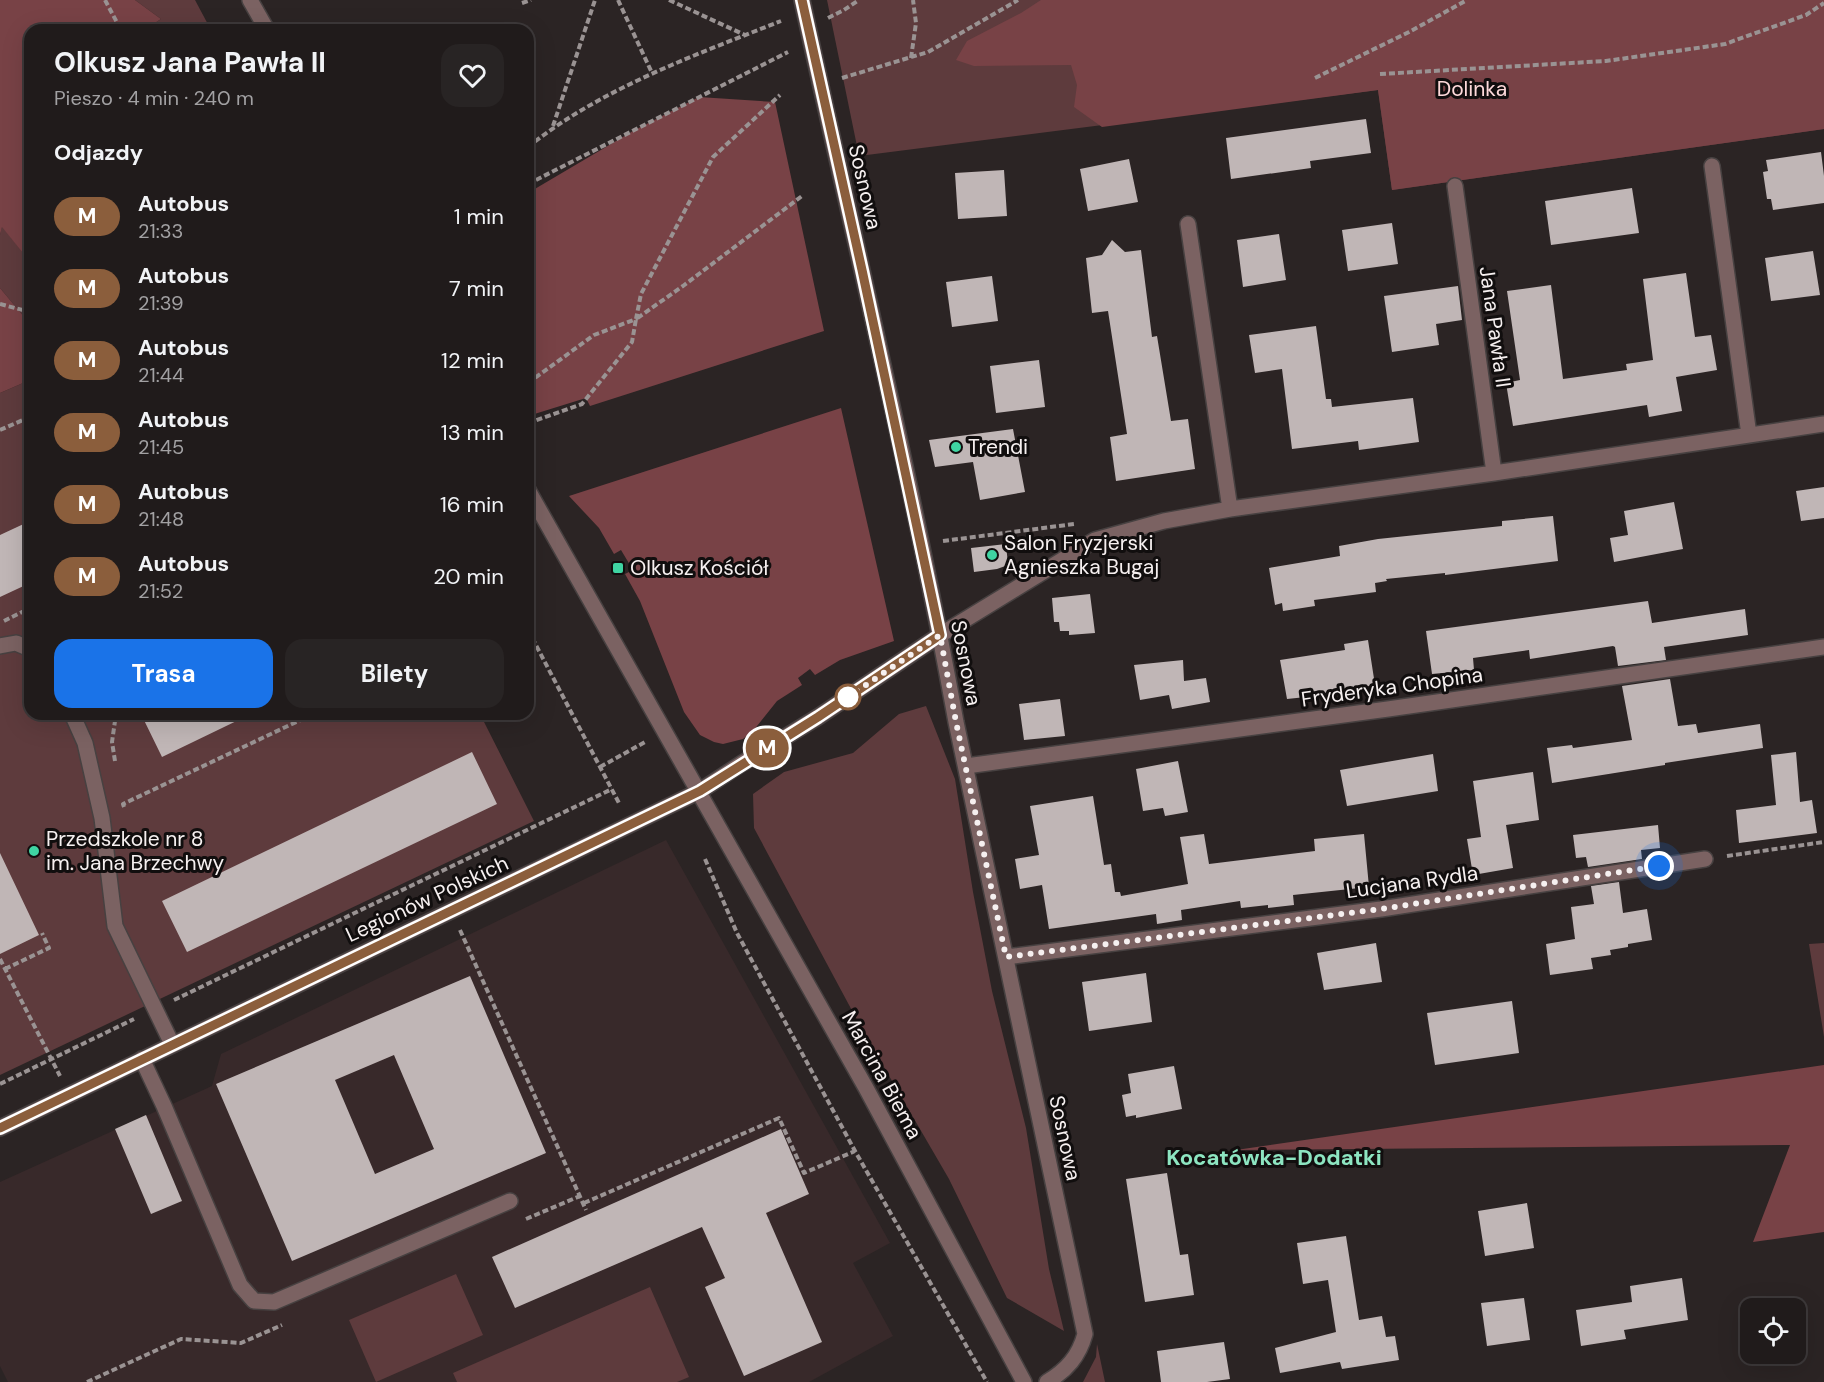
<!DOCTYPE html>
<html lang="pl">
<meta charset="utf-8">
<style>
body{margin:0;font-family:"DM Sans",sans-serif;background:#282424;color:#f1f3f6;height:100vh;display:flex;flex-direction:column;font-size:22px;white-space:nowrap}
*{box-sizing:border-box;margin:0}
p{font-size:20px;color:#a2a1a3}
.icon{flex:none;width:33px;height:33px;fill:none;stroke:currentColor;stroke-width:2;stroke-linecap:round;stroke-linejoin:round}
.map{position:relative;flex:1;overflow:hidden}
.sheet{position:absolute;left:24px;top:24px;width:510px;height:696px;display:flex;flex-direction:column;background:#201b1b;border-radius:18px;box-shadow:0 6px 24px #0002,0 0 0 2px #3d393a}
.sheet>*{flex:none}
.badge{padding:0 12px;border-radius:20px;font-size:21px;line-height:39px}
.fabs{position:absolute;left:1740px;top:1298px;display:grid;gap:12px}
.fabs a{display:grid;place-items:center;width:66px;height:66px;border-radius:12px;background:#201b1b;box-shadow:0 6px 24px #0002,0 0 0 2px #3d393a;font-size:30px}
.you{position:absolute;width:30px;height:30px;margin:-15px;border:4px solid #fff;border-radius:50%;background:#1a73e8;box-shadow:0 0 0 9px #1a73e833}
.map>.badge{position:absolute;translate:-50% -50%;box-shadow:0 0 0 3px #fff}
h2{padding:0 30px;font-size:22px;line-height:54px}
.round{display:grid;place-items:center;flex:none;width:63px;height:63px;border-radius:18px;background:#282424}
.head{display:flex;align-items:center;justify-content:space-between;height:102px;padding:0 30px}
h1{font-size:28px;font-weight:700;line-height:45px}
.button{display:flex;gap:12px;margin-top:auto;padding:12px 30px}
.button a{flex:1;height:69px;border-radius:18px;background:#1a73e8;color:#fff;font-size:24px;font-weight:700;line-height:69px;text-align:center}
.button a+a{background:#282424;color:#f1f3f6}
ul{padding:0;list-style:none}
li{display:flex;align-items:center;gap:18px;height:72px;padding:0 30px}
li div{flex:1}
li b{display:block;font-size:22px}
li em{font-style:normal}
li .badge{min-width:66px;font-weight:700;text-align:center}
.map>svg:first-child{display:block}
.built{fill:#38292a}
.green{fill:#5e3b3d}
.forest{fill:#784246}
.building{fill:#c0b6b6;fill-rule:evenodd}
.lines{fill:none;stroke-linecap:round;stroke-linejoin:round}
.service-casing{stroke:#474141;stroke-width:18}
.minor-casing{stroke:#474141;stroke-width:18}
.tertiary-casing{stroke:#474141;stroke-width:18}
.path{stroke:#9a9393;stroke-width:4;stroke-dasharray:6 3;stroke-linecap:butt}
.service{stroke:#7b6262;stroke-width:15}
.minor{stroke:#7b6262;stroke-width:15}
.tertiary{stroke:#7b6262;stroke-width:15}
.line-casing{stroke:#fff;stroke-width:14}
.line{stroke:#8b5e3c;stroke-width:9}
.walk{stroke:#f6f0f0;stroke-width:6;stroke-dasharray:0 10.8}
.poi-dot{fill:#3fd4a2;stroke:#110e0e;stroke-width:2}
.stop-dot{fill:#fff;stroke:#8b5e3c;stroke-width:3}
.labels{text-anchor:middle;dominant-baseline:central;stroke-width:6;stroke-linejoin:round;paint-order:stroke}
.park-label{font-size:21px;fill:#fed9da;stroke:#110e0e}
.street-label{font-size:21px;fill:#f6f0f0;stroke:#110e0e}
.poi-label{font-size:21px;fill:#f6f0f0;stroke:#110e0e;text-anchor:start}
.neighbourhood-label{font-size:22px;font-weight:bold;fill:#8de5c1;stroke:#110e0e}
</style>
<div class="map">
<svg width="1824" height="1382" viewBox="0 0 1824 1382">
<rect width="100%" height="100%" fill="#2b2424"/>
<!-- built -->
<path class="built" d="M 666,840 L 890,1243 L 853,1263 L 893,1336 L 809,1382 L 8,1382 L 0,1366 L 0,1182 L 212,1086 L 221,1054 Z"/>
<!-- green -->
<path class="green" d="M 135,0 L 195,0 L 211,30 L 144,30 L 161,19 Z
M 827,0 L 1824,0 L 1824,129 L 1392,190 L 1378,90 L 859,156 Z
M 2,226 L 30,262 L 30,324 L 0,288 L 0,235 Z
M 30,380 L 30,714 L 480,714 L 534,821 L 0,1075 L 0,393 Z
M 926,706 L 955,779 L 973,892 L 992,991 L 1026,1128 L 1049,1269 L 1064,1331 L 1007,1298 L 949,1179 L 863,1031 L 754,828 L 753,794 L 784,772 L 853,753 L 899,714 Z
M 1824,943 L 1824,1037 L 1809,944 Z
M 456,1274 L 483,1335 L 376,1382 L 349,1320 Z
M 650,1287 L 689,1377 L 677,1382 L 457,1382 L 453,1373 Z
M 1097,1344 L 1105,1382 L 1083,1382 L 1096,1357 Z"/>
<!-- forest -->
<path class="forest" d="M 0,0 L 135,0 L 161,19 L 144,30 L 30,30 L 30,262 L 2,227 L 0,235 Z
M 1041,0 L 1824,0 L 1824,129 L 1392,190 L 1378,90 L 1102,127 L 1074,107 L 1077,85 L 1071,65 L 974,66 L 956,60 L 967,41 L 1021,13 Z
M 699,97 L 775,102 L 824,331 L 590,406 L 586,398 L 528,416 L 528,193 L 633,131 Z
M 0,288 L 30,324 L 30,380 L 0,393 Z
M 841,408 L 894,641 L 840,660 L 815,675 L 810,669 L 798,678 L 802,685 L 777,701 L 753,731 L 743,739 L 723,744 L 714,742 L 700,735 L 684,712 L 640,601 L 625,574 L 633,570 L 621,550 L 614,554 L 599,528 L 569,496 Z
M 1824,1065 L 1824,1232 L 1753,1242 L 1790,1145 L 1236,1150 Z"/>
<!-- building -->
<path class="building" d="M 1366,119 L 1371,153 L 1310,161 L 1311,168 L 1231,179 L 1226,138 Z
M 1821,152 L 1824,176 L 1824,203 L 1773,210 L 1771,199 L 1767,199 L 1763,172 L 1768,171 L 1766,160 Z
M 1129,159 L 1138,202 L 1088,211 L 1080,169 Z
M 1004,170 L 1007,216 L 958,219 L 955,173 Z
M 1632,188 L 1639,233 L 1551,245 L 1545,201 Z
M 1392,223 L 1398,264 L 1348,271 L 1342,230 Z
M 1279,234 L 1286,280 L 1243,287 L 1237,240 Z
M 1112,240 L 1125,252 L 1141,250 L 1152,337 L 1157,336 L 1171,421 L 1188,419 L 1195,469 L 1116,481 L 1110,437 L 1127,434 L 1108,311 L 1092,313 L 1086,258 L 1102,255 Z
M 1813,251 L 1820,295 L 1771,301 L 1765,258 Z
M 1686,273 L 1695,337 L 1711,335 L 1717,370 L 1676,377 L 1682,411 L 1649,417 L 1647,405 L 1513,426 L 1506,383 L 1520,380 L 1507,291 L 1551,285 L 1563,379 L 1627,370 L 1626,364 L 1653,360 L 1643,279 Z
M 992,276 L 998,321 L 952,327 L 946,282 Z
M 1458,286 L 1462,320 L 1436,324 L 1439,345 L 1392,352 L 1384,296 Z
M 1316,326 L 1326,399 L 1331,399 L 1332,407 L 1413,398 L 1419,442 L 1359,450 L 1358,441 L 1292,449 L 1282,369 L 1255,373 L 1249,335 Z
M 1039,360 L 1045,407 L 996,413 L 990,366 Z
M 1013,429 L 1025,492 L 980,500 L 973,462 L 935,467 L 929,440 Z
M 1824,487 L 1824,518 L 1801,521 L 1796,491 Z
M 1674,502 L 1683,549 L 1614,562 L 1610,538 L 1628,535 L 1624,511 Z
M 1553,516 L 1558,561 L 1445,575 L 1445,573 L 1386,579 L 1387,581 L 1375,583 L 1376,592 L 1314,600 L 1315,606 L 1283,611 L 1282,603 L 1275,605 L 1269,568 L 1340,556 L 1339,546 L 1378,539 L 1502,526 L 1502,521 Z
M 30,521 L 30,583 L 0,597 L 0,535 Z
M 1006,544 L 1008,565 L 997,569 L 974,572 L 971,548 Z
M 1090,594 L 1095,633 L 1069,635 L 1069,631 L 1060,631 L 1059,622 L 1054,622 L 1052,598 Z
M 1648,601 L 1652,623 L 1745,609 L 1748,635 L 1664,647 L 1666,660 L 1618,666 L 1615,647 L 1613,646 L 1530,659 L 1529,650 L 1473,658 L 1474,670 L 1432,674 L 1426,631 Z
M 1368,640 L 1375,685 L 1324,693 L 1325,695 L 1287,699 L 1280,660 L 1345,650 L 1344,644 Z
M 1183,660 L 1184,681 L 1206,678 L 1210,702 L 1172,709 L 1169,695 L 1140,700 L 1134,665 Z
M 1670,679 L 1678,726 L 1696,724 L 1698,733 L 1760,724 L 1763,748 L 1665,763 L 1665,765 L 1552,783 L 1547,748 L 1572,745 L 1573,748 L 1632,740 L 1622,686 Z
M 1060,699 L 1065,736 L 1024,740 L 1019,704 Z
M 141,714 L 251,714 L 162,757 Z
M 472,752 L 497,804 L 187,952 L 162,901 Z
M 1796,752 L 1800,802 L 1812,800 L 1817,833 L 1739,843 L 1736,810 L 1776,805 L 1771,755 Z
M 1433,754 L 1438,791 L 1347,806 L 1340,770 Z
M 1178,761 L 1188,812 L 1165,816 L 1163,808 L 1143,811 L 1136,769 Z
M 1533,772 L 1539,820 L 1506,825 L 1513,868 L 1473,875 L 1467,839 L 1481,837 L 1473,781 Z
M 1093,796 L 1104,865 L 1111,864 L 1115,892 L 1120,892 L 1121,896 L 1188,884 L 1180,837 L 1204,834 L 1209,864 L 1315,851 L 1314,839 L 1364,834 L 1369,887 L 1293,895 L 1294,905 L 1268,908 L 1268,905 L 1241,908 L 1240,901 L 1181,910 L 1182,920 L 1157,924 L 1156,914 L 1049,929 L 1042,885 L 1020,889 L 1015,859 L 1039,855 L 1030,806 Z
M 1658,825 L 1660,848 L 1641,850 L 1642,859 L 1588,867 L 1586,857 L 1576,858 L 1573,835 Z
M 0,853 L 39,935 L 0,954 Z
M 1619,882 L 1623,913 L 1647,909 L 1652,940 L 1628,944 L 1628,947 L 1610,950 L 1611,955 L 1591,958 L 1593,969 L 1550,975 L 1546,944 L 1575,939 L 1571,907 L 1594,904 L 1591,886 Z
M 1376,943 L 1382,982 L 1324,990 L 1317,953 Z
M 1146,973 L 1152,1022 L 1089,1031 L 1082,982 Z
M 470,976 L 546,1153 L 292,1261 L 216,1084 ZM 394,1055 L 434,1149 L 375,1174 L 335,1080 Z
M 1512,1001 L 1519,1053 L 1435,1065 L 1427,1013 Z
M 1174,1066 L 1182,1109 L 1136,1118 L 1136,1115 L 1126,1117 L 1122,1095 L 1131,1093 L 1128,1074 Z
M 146,1115 L 182,1201 L 151,1214 L 115,1129 Z
M 781,1129 L 809,1194 L 766,1213 L 822,1342 L 744,1376 L 705,1287 L 725,1278 L 702,1227 L 515,1308 L 492,1257 Z
M 1167,1173 L 1180,1255 L 1188,1254 L 1194,1295 L 1145,1302 L 1126,1179 Z
M 1527,1203 L 1534,1248 L 1485,1256 L 1478,1211 Z
M 1346,1236 L 1359,1320 L 1382,1316 L 1386,1337 L 1395,1336 L 1399,1360 L 1342,1369 L 1340,1362 L 1280,1373 L 1275,1348 L 1336,1332 L 1328,1280 L 1303,1284 L 1297,1243 Z
M 1682,1278 L 1688,1320 L 1624,1330 L 1626,1339 L 1581,1346 L 1576,1310 L 1632,1302 L 1630,1286 Z
M 1524,1298 L 1530,1340 L 1487,1346 L 1481,1303 Z
M 1224,1342 L 1230,1379 L 1207,1382 L 1161,1382 L 1157,1351 Z"/>
<g class="lines">
<defs>
<path id="service" d="M 142,1059 L 164,1106 L 240,1285 L 254,1301 L 274,1302 L 510,1201"/>
<path id="minor" d="M 802,0 C 854,240 912,480 956,722 L 1085,1334 C 1079,1356 1067,1370 1047,1382
M 1712,166 L 1749,435
M 1455,186 L 1494,473
M 1188,224 L 1230,509
M 0,646 L 16,643 L 30,649
M 72,714 L 85,743 L 102,818 L 115,926 L 172,1044
M 966,766 L 1388,709 L 1824,647
M 1006,957 L 1381,909 L 1705,859
M 0,1128 L 700,791 L 741,764 L 818,717 L 940,635 L 1095,540 L 1164,521 L 1230,509 L 1494,473 L 1824,424"/>
<path id="tertiary" d="M 250,0 L 267,30
M 528,490 L 866,1088 L 1024,1382"/>
</defs>
<!-- service casing -->
<use href="#service" class="service-casing"/>
<!-- minor casing -->
<use href="#minor" class="minor-casing"/>
<!-- tertiary casing -->
<use href="#tertiary" class="tertiary-casing"/>
<!-- path -->
<path class="path" d="M 105,0 L 121,30
M 618,0 L 652,73
M 669,0 L 745,35
M 522,3 L 531,0
M 828,18 L 844,10 L 859,0
M 911,58 L 916,23 L 913,0
M 1380,74 L 1606,61 L 1725,44 L 1806,15 L 1824,3
M 842,78 L 928,52 L 1018,0
M 1315,78 L 1409,32 L 1467,0
M 553,126 L 595,0
M 528,147 C 600,89 695,55 781,21
M 528,184 L 788,52
M 0,304 L 30,312
M 528,383 L 594,335 L 636,319 L 641,294 L 713,157 L 780,95
M 528,423 L 582,404 L 632,342 L 636,319 L 683,286 L 802,196
M 0,430 L 30,417
M 943,541 L 1074,524
M 4,621 L 30,608
M 528,630 L 620,805
M 115,761 L 112,742 L 116,714
M 600,767 L 645,742
M 124,807 L 123,804 L 313,714
M 1727,856 L 1824,842
M 705,859 L 737,933 L 804,1057 L 855,1151 L 987,1382
M 460,930 L 586,1210
M 0,959 L 60,1076
M 5,969 L 49,948 L 42,933
M 174,1000 L 612,789
M 0,1084 L 134,1019
M 584,1203 L 779,1118 L 804,1173 L 855,1151
M 526,1219 L 580,1196
M 87,1382 L 181,1339 L 241,1343 L 282,1325"/>
<!-- service -->
<use href="#service" class="service"/>
<!-- minor -->
<use href="#minor" class="minor"/>
<!-- tertiary -->
<use href="#tertiary" class="tertiary"/>
</g>
<g class="lines">
<defs>
<path id="line" d="M 0,1128 L 700,791 L 818,717 L 940,635 L 862,270 L 802,0"/>
</defs>
<!-- line casing -->
<use href="#line" class="line-casing"/>
<!-- line -->
<use href="#line" class="line"/>
<!-- walk -->
<path class="walk" d="M 848,697 L 940,635 L 956,722 L 1006,957 L 1381,909 L 1659,866"/>
</g>
<!-- markers -->
<g class="poi-dot">
<circle cx="956" cy="447" r="6"/>
<circle cx="992" cy="555" r="6"/>
<rect x="612" y="562" width="12" height="12" rx="3"/>
<circle cx="34" cy="851" r="6"/>
</g>
<circle class="stop-dot" cx="848" cy="697" r="12"/>
<g class="labels">
<!-- park labels -->
<g class="park-label">
<text x="1472" y="89">Dolinka</text>
</g>
<!-- street labels -->
<g class="street-label">
<text transform="translate(865 187) rotate(77)">Sosnowa</text>
<text transform="translate(1495 327) rotate(82)">Jana Pawła II</text>
<text transform="translate(966 663) rotate(79)">Sosnowa</text>
<text transform="translate(1392 687) rotate(-8)">Fryderyka Chopina</text>
<text transform="translate(1412 882) rotate(-8)">Lucjana Rydla</text>
<text transform="translate(427 899) rotate(-25)">Legionów Polskich</text>
<text transform="translate(882 1075) rotate(61)">Marcina Biema</text>
<text transform="translate(1065 1138) rotate(78)">Sosnowa</text>
</g>
<!-- poi labels -->
<g class="poi-label">
<text x="968" y="447">Trendi</text>
<text x="1004" y="543">Salon Fryzjerski<tspan x="1004" dy="24">Agnieszka Bugaj</tspan></text>
<text x="630" y="568">Olkusz Kościół</text>
<text x="46" y="839">Przedszkole nr 8<tspan x="46" dy="24">im. Jana Brzechwy</tspan></text>
</g>
<!-- neighbourhood labels -->
<g class="neighbourhood-label">
<text x="1274" y="1157">Kocatówka-Dodatki</text>
</g>
</g>
</svg>
<div class="fabs">
<a><svg class="icon" aria-label="locate" viewBox="0 0 24 24"><circle cx="12" cy="12" r="6"/><path d="M12 2v4M12 18v4M2 12h4M18 12h4"/></svg></a>
</div>
<div class="you" style="left:1659px;top:866px"></div>
<b class="badge" style="left:767px;top:748px;background:#8b5e3c;color:#fff">M</b>
<section class="sheet">
<div class="head"><div><h1>Olkusz Jana Pawła II</h1><p>Pieszo · 4 min · 240 m</p></div><a class="round"><svg class="icon" aria-label="heart" viewBox="0 0 24 24"><path d="M12 20l-8-8c-3-5 5-10 8-4 3-6 11-1 8 4z"/></svg></a></div>
<h2>Odjazdy</h2>
<ul>
<li><span class="badge" style="background:#8b5e3c;color:#fff">M</span><div><b>Autobus</b><p>21:33</p></div><em>1 min</em></li>
<li><span class="badge" style="background:#8b5e3c;color:#fff">M</span><div><b>Autobus</b><p>21:39</p></div><em>7 min</em></li>
<li><span class="badge" style="background:#8b5e3c;color:#fff">M</span><div><b>Autobus</b><p>21:44</p></div><em>12 min</em></li>
<li><span class="badge" style="background:#8b5e3c;color:#fff">M</span><div><b>Autobus</b><p>21:45</p></div><em>13 min</em></li>
<li><span class="badge" style="background:#8b5e3c;color:#fff">M</span><div><b>Autobus</b><p>21:48</p></div><em>16 min</em></li>
<li><span class="badge" style="background:#8b5e3c;color:#fff">M</span><div><b>Autobus</b><p>21:52</p></div><em>20 min</em></li>
</ul>
<div class="button"><a>Trasa</a><a>Bilety</a></div>
</section>
</div>
